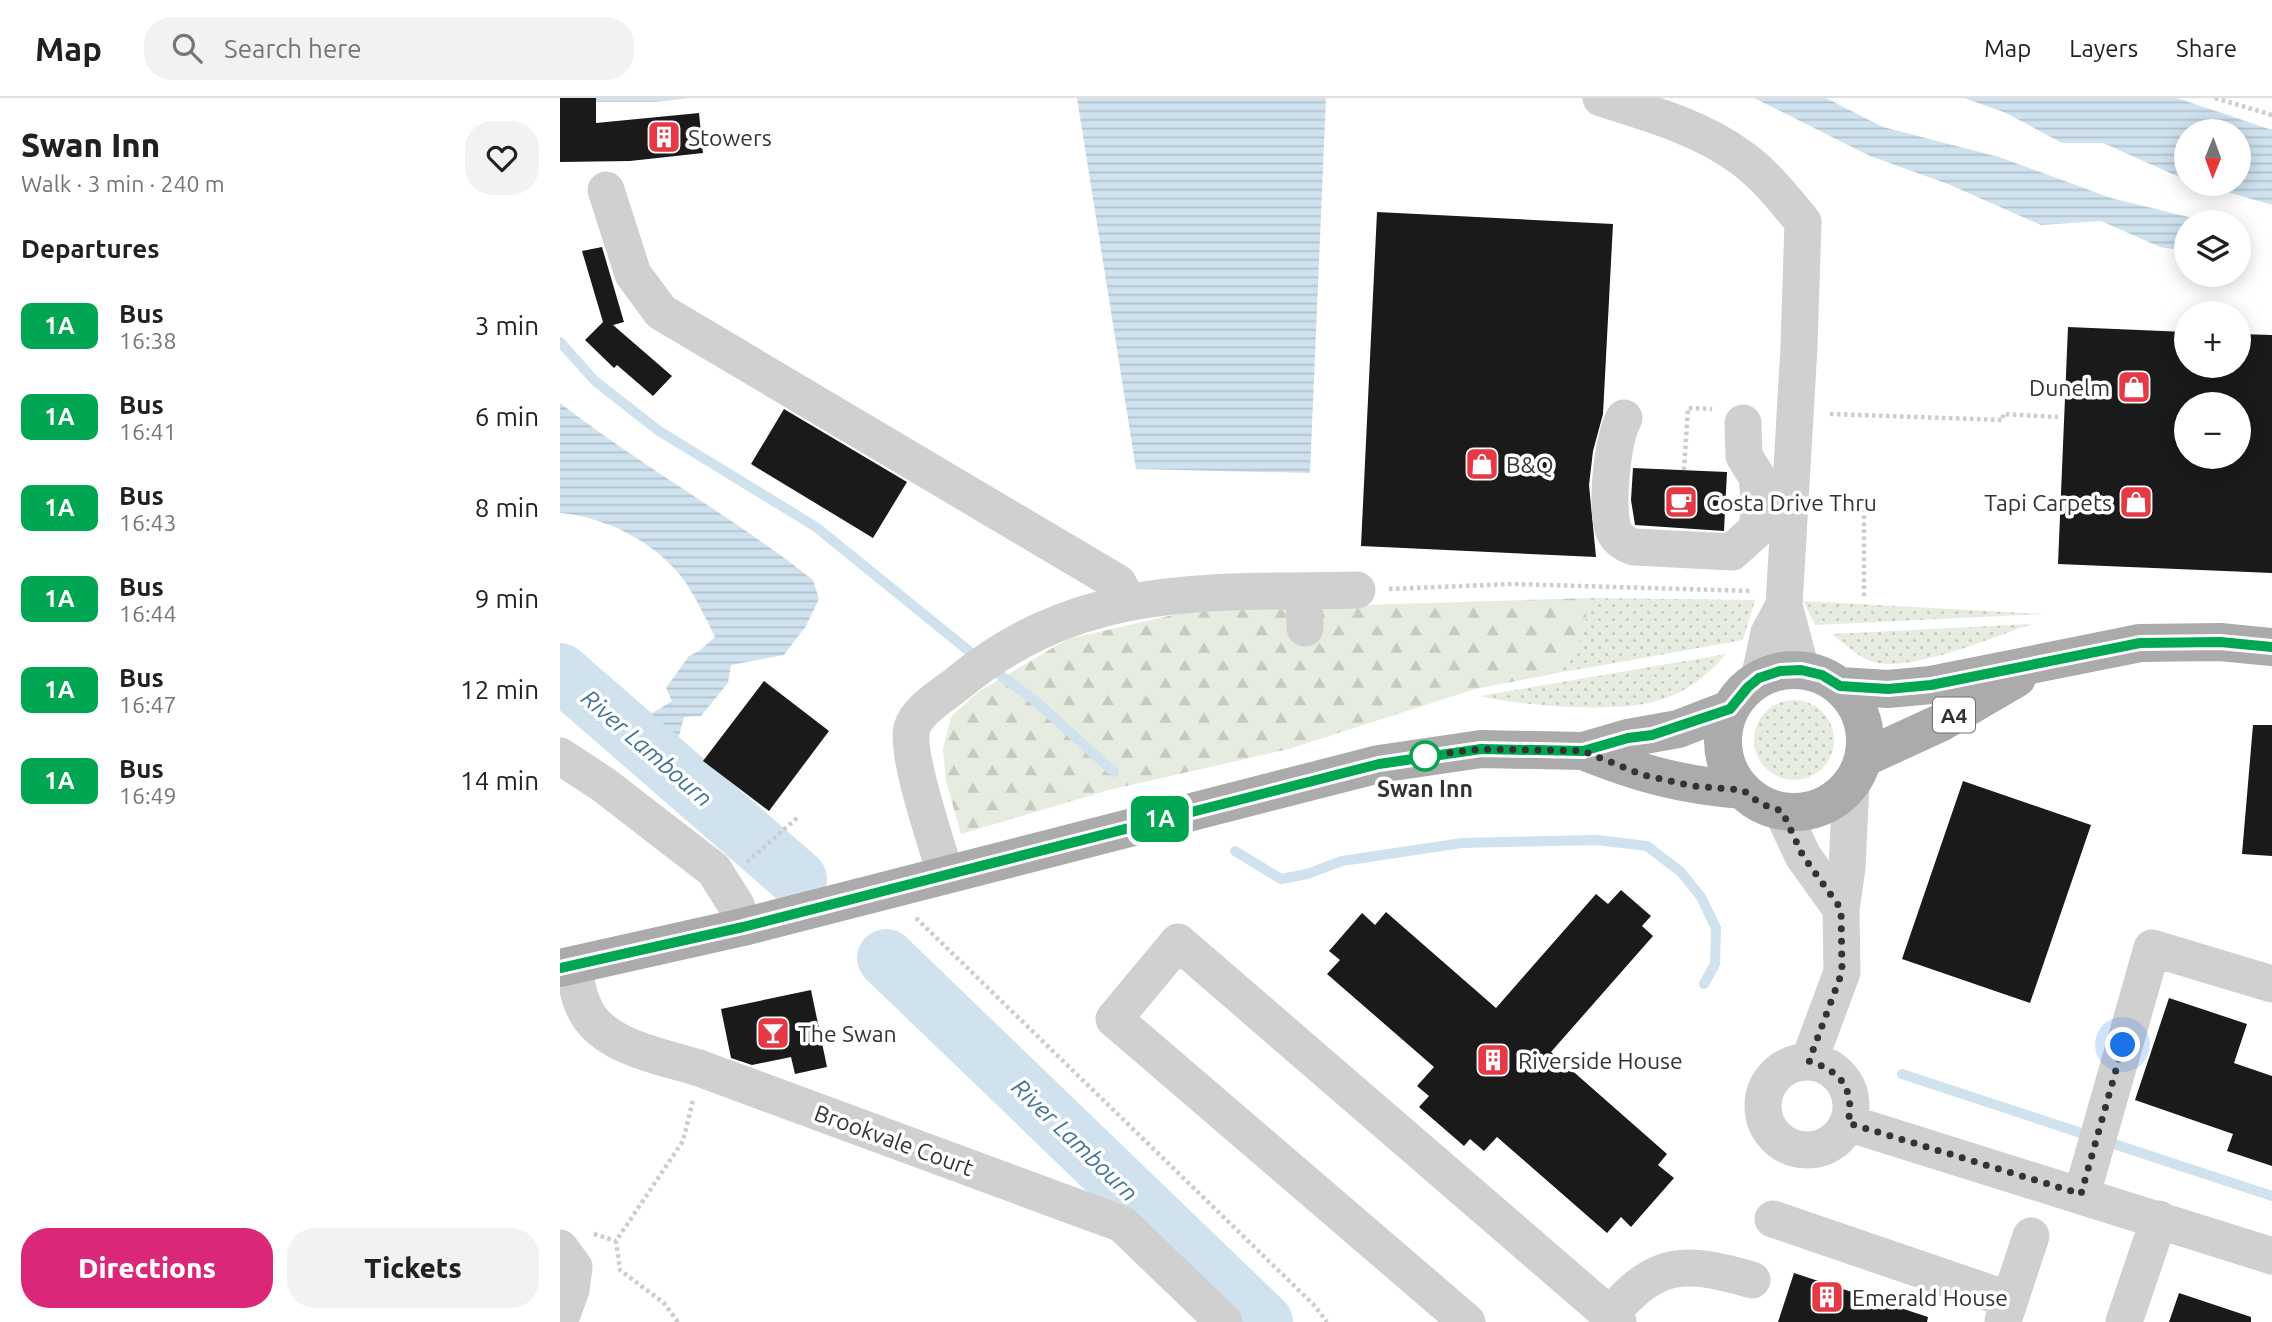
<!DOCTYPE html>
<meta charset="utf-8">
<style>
body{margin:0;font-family:Ubuntu,sans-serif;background:#f2f2f2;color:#202124;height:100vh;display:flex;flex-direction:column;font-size:26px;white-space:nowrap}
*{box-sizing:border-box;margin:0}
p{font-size:23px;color:#757577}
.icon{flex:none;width:38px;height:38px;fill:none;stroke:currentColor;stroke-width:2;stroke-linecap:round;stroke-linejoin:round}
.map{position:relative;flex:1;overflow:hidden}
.drawer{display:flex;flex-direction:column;background:#fff;width:560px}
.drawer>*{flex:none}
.badge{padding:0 14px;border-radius:10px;font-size:24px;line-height:46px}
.needle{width:46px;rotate:181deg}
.buttons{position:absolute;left:1614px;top:21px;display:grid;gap:14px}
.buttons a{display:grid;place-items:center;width:77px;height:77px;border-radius:50%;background:#fff;box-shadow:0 4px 18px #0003;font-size:35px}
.you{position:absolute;width:35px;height:35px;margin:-18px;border:5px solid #fff;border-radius:50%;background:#1a73e8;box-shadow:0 0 0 10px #1a73e833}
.map>.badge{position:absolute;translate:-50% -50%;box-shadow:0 0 0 4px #fff}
h2{padding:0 21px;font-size:26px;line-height:63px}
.round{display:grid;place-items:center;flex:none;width:74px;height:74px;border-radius:28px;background:#f2f2f2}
.headline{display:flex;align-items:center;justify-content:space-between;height:119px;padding:0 21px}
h1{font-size:33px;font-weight:800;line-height:52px}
.action{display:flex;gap:14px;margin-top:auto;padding:14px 21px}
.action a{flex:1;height:80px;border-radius:28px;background:#db2777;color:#fff;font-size:28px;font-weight:800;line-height:80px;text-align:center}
.action a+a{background:#f2f2f2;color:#202124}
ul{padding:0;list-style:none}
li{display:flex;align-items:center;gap:21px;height:91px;padding:0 21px}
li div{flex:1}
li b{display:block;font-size:26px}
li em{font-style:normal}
li .badge{min-width:77px;font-weight:700;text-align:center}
header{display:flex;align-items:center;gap:42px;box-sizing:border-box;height:98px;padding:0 35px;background:#fff;border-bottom:2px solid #e0e0e0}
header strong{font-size:33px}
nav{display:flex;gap:38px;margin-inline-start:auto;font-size:24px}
.search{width:490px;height:63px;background:#f2f2f2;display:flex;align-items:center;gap:18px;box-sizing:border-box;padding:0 24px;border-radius:28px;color:#757577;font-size:26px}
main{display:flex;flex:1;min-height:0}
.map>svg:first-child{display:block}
.grass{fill:url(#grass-dots)}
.forest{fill:url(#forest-firs)}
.water{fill:url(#water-rules)}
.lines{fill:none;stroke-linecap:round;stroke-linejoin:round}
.stream{stroke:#cfe2ee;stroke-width:10}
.river{stroke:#cfe2ee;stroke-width:58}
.building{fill:#1a1a1a;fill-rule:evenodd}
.path{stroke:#cdcdcd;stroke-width:4.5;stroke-dasharray:3.5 3.5;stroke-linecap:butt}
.minor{stroke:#d0d0d0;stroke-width:37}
.major{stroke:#ababab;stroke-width:38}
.line-casing{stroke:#fff;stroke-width:16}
.line{stroke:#00a651;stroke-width:10}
.walk{stroke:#333;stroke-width:7;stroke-dasharray:0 12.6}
.stop-dot{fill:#fff;stroke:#00a651;stroke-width:3.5}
.labels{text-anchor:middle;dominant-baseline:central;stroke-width:7;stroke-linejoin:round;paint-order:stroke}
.shield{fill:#fff;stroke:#707070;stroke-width:2}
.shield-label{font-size:21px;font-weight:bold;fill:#333}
.poi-label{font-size:23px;fill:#333;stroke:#fff;text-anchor:start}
.stop-label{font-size:23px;font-weight:bold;fill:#333;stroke:#fff}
.street-label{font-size:23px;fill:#333;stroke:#fff}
.water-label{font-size:24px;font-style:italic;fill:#3f7597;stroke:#fff}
</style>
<header>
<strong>Map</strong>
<div class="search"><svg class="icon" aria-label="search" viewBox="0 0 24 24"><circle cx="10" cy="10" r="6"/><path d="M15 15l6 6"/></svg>Search here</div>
<nav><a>Map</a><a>Layers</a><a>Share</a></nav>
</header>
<main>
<section class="drawer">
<div class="headline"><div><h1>Swan Inn</h1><p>Walk · 3 min · 240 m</p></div><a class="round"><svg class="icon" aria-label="heart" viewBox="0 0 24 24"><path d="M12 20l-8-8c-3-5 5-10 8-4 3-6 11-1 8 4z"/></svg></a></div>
<h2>Departures</h2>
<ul>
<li><span class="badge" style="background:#00a651;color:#fff">1A</span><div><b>Bus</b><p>16:38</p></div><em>3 min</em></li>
<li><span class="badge" style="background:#00a651;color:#fff">1A</span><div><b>Bus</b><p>16:41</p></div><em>6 min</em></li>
<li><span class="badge" style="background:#00a651;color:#fff">1A</span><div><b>Bus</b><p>16:43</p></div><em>8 min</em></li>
<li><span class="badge" style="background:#00a651;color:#fff">1A</span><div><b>Bus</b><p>16:44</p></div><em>9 min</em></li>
<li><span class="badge" style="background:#00a651;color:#fff">1A</span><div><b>Bus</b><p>16:47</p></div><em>12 min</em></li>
<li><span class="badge" style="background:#00a651;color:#fff">1A</span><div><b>Bus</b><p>16:49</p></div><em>14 min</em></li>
</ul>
<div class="action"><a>Directions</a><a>Tickets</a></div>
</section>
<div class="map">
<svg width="1712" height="1224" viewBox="0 0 1712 1224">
<defs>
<pattern id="grass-dots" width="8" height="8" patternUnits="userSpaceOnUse" patternTransform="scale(1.75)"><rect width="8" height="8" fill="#e6ecdf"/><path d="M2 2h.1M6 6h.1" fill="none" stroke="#c6cbc0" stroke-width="1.8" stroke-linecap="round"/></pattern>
<pattern id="forest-firs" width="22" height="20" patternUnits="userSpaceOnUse" patternTransform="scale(1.75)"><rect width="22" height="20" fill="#e6ecdf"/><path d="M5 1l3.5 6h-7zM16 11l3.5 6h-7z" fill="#c6cbc0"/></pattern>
<pattern id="water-rules" width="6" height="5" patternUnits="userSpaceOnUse" patternTransform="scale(1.75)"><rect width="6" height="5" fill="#cfe2ee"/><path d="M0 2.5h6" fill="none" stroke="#b2c2cd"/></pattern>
</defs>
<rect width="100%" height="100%" fill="#fff"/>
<!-- grass -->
<path class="grass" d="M 1028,500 L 1195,502 L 1183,542 L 998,575 C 1020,548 1025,535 1028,500 Z
M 1243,503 L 1484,516 L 1255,527 Z
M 1472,526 C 1433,539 1357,572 1318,565 C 1301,562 1285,546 1272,536 Z
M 1166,556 C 1121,609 1076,611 1011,609 C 980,607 951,605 920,598 Z
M1194 642a40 40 0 1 1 80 0a40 40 0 1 1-80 0Z"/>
<!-- forest -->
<path class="forest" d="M 1028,500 C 1025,535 1020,548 998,575 L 915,591 L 729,651 L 549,692 L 401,736 L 386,683 L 383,651 L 391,619 L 418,594 L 508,541 L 635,512 Z"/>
<!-- water -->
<path class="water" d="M 36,0 L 129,0 L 96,4 L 36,4 Z
M 517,0 L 766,0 L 750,375 L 576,371 Z
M 1194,0 L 1266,0 L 1323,29 L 1439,59 L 1551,100 L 1649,124 L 1626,124 L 1626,153 L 1600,149 L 1541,123 L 1481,127 L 1388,86 L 1310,58 Z
M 1404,0 L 1617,0 L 1712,32 L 1712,107 L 1640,86 L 1678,86 L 1678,33 L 1626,33 L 1626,82 L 1543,45 L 1502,45 L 1446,15 Z
M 0,305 C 81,368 172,418 253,482 L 259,501 L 246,528 L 224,557 L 171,567 L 168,585 L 141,618 L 124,619 L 118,642 L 89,617 L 112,603 L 106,590 L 129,558 L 139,553 L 155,539 C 146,521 137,502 126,485 C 99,446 47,419 0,415 Z"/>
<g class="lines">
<!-- stream -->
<path class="stream" d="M 0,244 L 35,283 L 99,333 L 256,429 L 420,562
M 432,571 L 473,601 L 554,674
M 675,753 L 721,781 L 747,776 L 782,763 L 902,745 L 1037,742 L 1087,748 L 1121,774 L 1141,799 L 1156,830 L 1155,866 L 1144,886
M 1342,976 L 1712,1098"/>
<!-- river -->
<path class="river" d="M 0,574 L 238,781
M 326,860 L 704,1224"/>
</g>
<!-- building -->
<path class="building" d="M 0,0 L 36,0 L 36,25 L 139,15 L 143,55 L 70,63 L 0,64 Z
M 817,114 L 1053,126 L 1043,316 L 1033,353 L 1029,387 L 1036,459 L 801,448 Z
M 42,149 L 64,224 L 53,227 L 112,278 L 93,298 L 57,267 L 54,270 L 25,242 L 43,224 L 22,153 Z
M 1508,229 L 1626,234 L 1626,268 L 1678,268 L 1678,236 L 1712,237 L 1712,475 L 1498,466 ZM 1626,306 L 1678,306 L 1678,359 L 1626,359 Z
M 224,311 L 347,384 L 313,440 L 191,366 Z
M 1073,370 L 1167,374 L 1164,433 L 1075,427 L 1071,402 Z
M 204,583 L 269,633 L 209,713 L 143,663 Z
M 1693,627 L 1712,627 L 1712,758 L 1682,756 Z
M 1403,683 L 1531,727 L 1470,905 L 1342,861 Z
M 1061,792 L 1091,818 L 1082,828 L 1093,838 L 991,954 L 1107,1056 L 1098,1067 L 1114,1080 L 1071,1129 L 1061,1119 L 1047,1135 L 937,1039 L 924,1053 L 910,1041 L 904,1048 L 859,1009 L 869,998 L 857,988 L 874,969 L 767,876 L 780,862 L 769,853 L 802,815 L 815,827 L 826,814 L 936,910 L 1036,796 L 1048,806 Z
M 251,892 L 267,969 L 235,976 L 231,959 L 192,967 L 171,960 L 161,911 Z
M 1609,900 L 1687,926 L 1674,965 L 1712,978 L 1712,1068 L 1667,1053 L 1673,1036 L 1575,1002 Z
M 1234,1175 L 1368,1219 L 1367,1224 L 1218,1224 Z
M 1619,1195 L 1691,1219 L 1691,1224 L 1609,1224 Z"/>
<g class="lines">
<!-- path -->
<path class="path" d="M 1655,0 L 1712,17
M 1270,316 L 1443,322 L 1443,316 L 1498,319
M 1124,372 L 1128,310 L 1152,311
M 829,491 L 952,486 L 1191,493
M 1304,498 L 1304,407
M 187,764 L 237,720
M 356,820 L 754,1207 L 767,1224
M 34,1136 L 56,1143
M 118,1224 L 104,1205 L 60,1172 L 56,1143 L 123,1043 L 133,1002"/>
<!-- minor -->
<path class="minor" d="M 1041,0 C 1088,15 1139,29 1179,58 C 1205,76 1223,100 1243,124 L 1239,249 L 1224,507 L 1209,535 L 1199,581
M 46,92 L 73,176 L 101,214 L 558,485 L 568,503
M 1064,320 C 1052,343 1047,401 1052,427 C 1054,439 1064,446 1074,449 L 1172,454 L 1196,432 L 1200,412 L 1197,379 L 1184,358 L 1183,325
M 744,493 L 745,530
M 1224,507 L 1241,572
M 0,658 L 44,687 L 154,772 L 176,807 L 183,829
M 1222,713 L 1243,758 L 1281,811
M 385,775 C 377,747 345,655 352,630 C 357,612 383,597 397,586 C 522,483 645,495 797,492
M 12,867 C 17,885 19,905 30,920 C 53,951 104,959 139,970 L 562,1126 L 664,1224
M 1249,963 L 1282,874 L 1281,811 L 1287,770 L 1291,686
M1203 1008a44 44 0 1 1 88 0a44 44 0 1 1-88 0Z
M 1288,1025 L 1712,1158
M 1522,1096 L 1592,850 L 1712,886
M 1213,1121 L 1450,1202
M 0,1150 L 14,1169 L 11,1192 L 0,1222
M 1050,1217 C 1097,1161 1125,1163 1192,1182
M 1443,1223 L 1471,1138
M 907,1224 L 554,921 L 618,844 L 1058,1224
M 1564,1224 L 1599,1121"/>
<!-- major -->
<path class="major" d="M1163 643a71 71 0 1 1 142 0a71 71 0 1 1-142 0Z
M 1280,588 L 1328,591 L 1371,587 L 1580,545 L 1660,544 L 1712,549
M 1023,653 C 1081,676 1121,687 1183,692
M 1304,660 L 1380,625 L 1457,580
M 0,870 L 183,829 L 819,666 L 921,651 L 1023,653 L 1068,640 L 1118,631 L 1170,611"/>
</g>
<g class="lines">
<defs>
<path id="line" d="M 0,870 L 183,829 L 819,666 L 921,651 L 1023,653 L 1068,640 L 1092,637 L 1170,611 L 1188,589 L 1199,580 L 1220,573 L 1241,572 L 1262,577 L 1280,588 L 1328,591 L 1371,587 L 1580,545 L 1660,544 L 1712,549"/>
</defs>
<!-- line casing -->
<use href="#line" class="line-casing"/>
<!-- line -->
<use href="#line" class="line"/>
<!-- walk -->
<path class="walk" d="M 865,658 L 921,651 L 1023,653 L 1083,677 L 1133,688 L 1183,692 L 1201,706 L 1222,713 L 1243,758 L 1281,811 L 1282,874 L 1249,963 C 1281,973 1295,991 1288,1025 L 1521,1096 L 1563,947"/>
</g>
<!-- icons -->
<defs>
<symbol id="building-square" viewBox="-11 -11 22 22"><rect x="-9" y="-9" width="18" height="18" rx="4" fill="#e63946" stroke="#fff"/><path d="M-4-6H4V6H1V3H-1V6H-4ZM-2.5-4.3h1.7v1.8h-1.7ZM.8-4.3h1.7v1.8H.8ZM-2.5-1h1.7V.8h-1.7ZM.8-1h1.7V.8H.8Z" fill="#fff"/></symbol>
<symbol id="shop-square" viewBox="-11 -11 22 22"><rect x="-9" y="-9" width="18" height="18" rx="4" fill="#e63946" stroke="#fff"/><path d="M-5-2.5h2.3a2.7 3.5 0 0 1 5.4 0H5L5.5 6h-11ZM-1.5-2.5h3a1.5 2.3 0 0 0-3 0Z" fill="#fff"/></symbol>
<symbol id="cafe-square" viewBox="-11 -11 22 22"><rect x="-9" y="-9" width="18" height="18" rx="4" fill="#e63946" stroke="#fff"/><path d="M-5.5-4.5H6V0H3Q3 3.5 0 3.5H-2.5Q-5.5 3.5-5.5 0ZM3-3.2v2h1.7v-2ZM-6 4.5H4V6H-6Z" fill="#fff"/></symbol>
<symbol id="bar-square" viewBox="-11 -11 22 22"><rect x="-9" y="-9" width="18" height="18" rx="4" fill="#e63946" stroke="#fff"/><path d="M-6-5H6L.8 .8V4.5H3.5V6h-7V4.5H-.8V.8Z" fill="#fff"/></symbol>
</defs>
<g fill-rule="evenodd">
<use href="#building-square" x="85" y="20" width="38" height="38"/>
<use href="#shop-square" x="1555" y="270" width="38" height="38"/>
<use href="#shop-square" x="903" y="347" width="38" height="38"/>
<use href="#cafe-square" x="1102" y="385" width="38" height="38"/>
<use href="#shop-square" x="1557" y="385" width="38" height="38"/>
<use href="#bar-square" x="194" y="916" width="38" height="38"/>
<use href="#building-square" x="914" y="943" width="38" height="38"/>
<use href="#building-square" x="1248" y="1180" width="38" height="38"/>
</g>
<!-- markers -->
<circle class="stop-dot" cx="865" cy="658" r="14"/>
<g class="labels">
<!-- shield labels -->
<rect class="shield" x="1373" y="599.5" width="42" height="35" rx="5"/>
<g class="shield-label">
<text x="1394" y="617">A4</text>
</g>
<!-- poi labels -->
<g class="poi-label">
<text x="128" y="39">Stowers</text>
<text x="1550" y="289" text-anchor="end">Dunelm</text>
<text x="946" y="366">B&amp;Q</text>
<text x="1146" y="404">Costa Drive Thru</text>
<text x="1552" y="404" text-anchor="end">Tapi Carpets</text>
<text x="238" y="935">The Swan</text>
<text x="958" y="962">Riverside House</text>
<text x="1292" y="1199">Emerald House</text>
</g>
<!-- stop labels -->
<g class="stop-label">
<text x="865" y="690">Swan Inn</text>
</g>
<!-- street labels -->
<g class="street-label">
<text transform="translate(334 1042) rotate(20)">Brookvale Court</text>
</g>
<!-- water labels -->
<g class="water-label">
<text transform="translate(87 650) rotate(41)">River Lambourn</text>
<text transform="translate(515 1042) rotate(44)">River Lambourn</text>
</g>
</g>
</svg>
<div class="buttons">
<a><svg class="needle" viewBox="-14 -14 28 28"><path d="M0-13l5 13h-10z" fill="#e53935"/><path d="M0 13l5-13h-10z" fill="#757577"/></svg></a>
<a><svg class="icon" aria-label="layers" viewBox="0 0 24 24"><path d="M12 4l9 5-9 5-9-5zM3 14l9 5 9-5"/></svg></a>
<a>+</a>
<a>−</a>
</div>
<div class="you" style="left:1563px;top:947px"></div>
<b class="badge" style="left:600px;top:721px;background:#00a651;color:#fff">1A</b>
</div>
</main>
